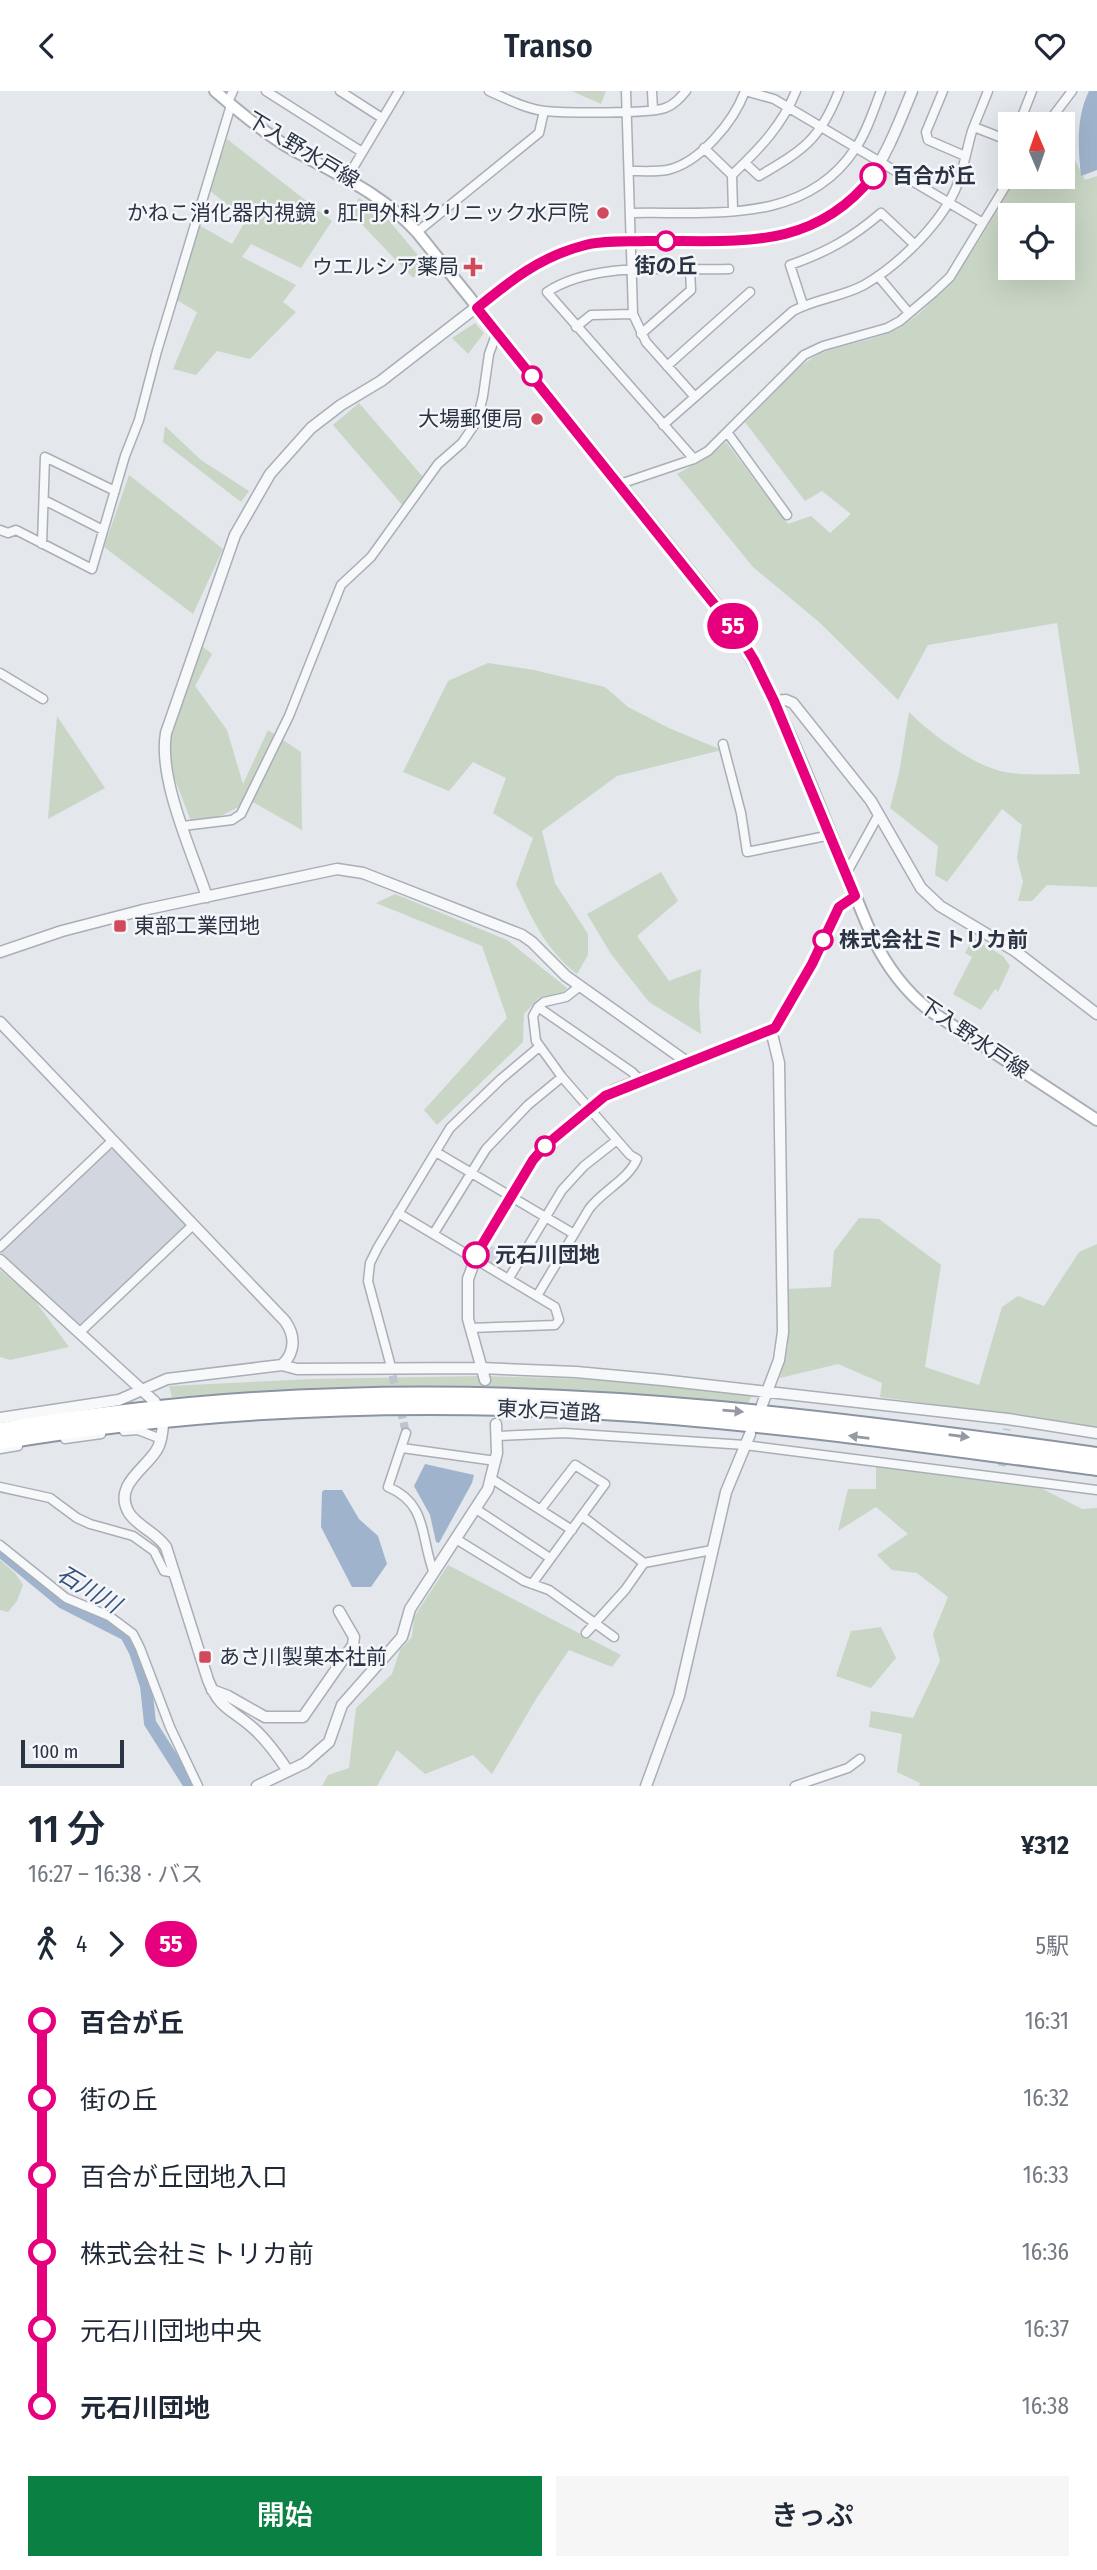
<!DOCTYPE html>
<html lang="ja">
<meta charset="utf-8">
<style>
body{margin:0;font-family:"Fira Sans Condensed","Noto Sans JP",sans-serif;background:#f6f6f7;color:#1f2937;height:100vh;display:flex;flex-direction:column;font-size:26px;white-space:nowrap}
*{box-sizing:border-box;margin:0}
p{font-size:23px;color:#747a83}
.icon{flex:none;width:38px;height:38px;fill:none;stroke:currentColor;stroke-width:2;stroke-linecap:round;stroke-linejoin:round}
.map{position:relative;height:1695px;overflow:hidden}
.side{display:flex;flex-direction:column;background:#fff;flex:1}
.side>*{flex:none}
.badge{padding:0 14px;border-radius:23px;font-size:24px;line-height:46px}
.needle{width:46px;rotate:358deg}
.fabs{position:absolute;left:998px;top:21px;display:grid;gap:14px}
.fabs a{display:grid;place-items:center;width:77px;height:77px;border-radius:0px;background:#fff;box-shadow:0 7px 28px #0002;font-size:35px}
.scale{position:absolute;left:21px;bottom:18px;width:103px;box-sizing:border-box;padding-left:7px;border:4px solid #2b3445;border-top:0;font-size:19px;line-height:24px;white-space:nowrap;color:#2b3445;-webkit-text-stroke:5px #f4f6f9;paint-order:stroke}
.map>.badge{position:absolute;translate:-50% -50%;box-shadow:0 0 0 4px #fff}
.legs{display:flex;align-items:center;gap:10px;height:77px;padding:0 28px;font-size:23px}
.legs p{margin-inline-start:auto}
.summary{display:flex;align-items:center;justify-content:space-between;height:119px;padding:0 28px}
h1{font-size:38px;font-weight:600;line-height:52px}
.primary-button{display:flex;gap:14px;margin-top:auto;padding:14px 28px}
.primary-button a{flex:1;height:80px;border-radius:0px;background:#0b8043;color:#fff;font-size:28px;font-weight:600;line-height:80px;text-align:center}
.primary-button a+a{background:#f6f6f7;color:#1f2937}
ul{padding:0 28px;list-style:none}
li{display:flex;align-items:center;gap:24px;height:77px;font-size:26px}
li i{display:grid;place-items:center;width:10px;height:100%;margin:0 9px;background:currentColor}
li i::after{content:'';width:18px;height:18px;margin:-9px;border:5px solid;border-radius:50%;background:#fff}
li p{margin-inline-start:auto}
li:first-child i{background:linear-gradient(#0000 50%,currentColor 0)}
li:last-child i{background:linear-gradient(currentColor 50%,#0000 0)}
header{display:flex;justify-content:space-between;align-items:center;height:91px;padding:0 28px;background:#fff;font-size:32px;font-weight:600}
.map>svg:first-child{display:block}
.built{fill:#d2d6de}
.green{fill:#c9d6c5;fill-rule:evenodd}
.water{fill:#9fb4cc}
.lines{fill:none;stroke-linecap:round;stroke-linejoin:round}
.river{stroke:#9fb4cc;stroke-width:12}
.minor-tunnel{stroke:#bfc3cb;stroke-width:8;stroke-dasharray:8 4;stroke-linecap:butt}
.minor-casing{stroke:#a9aeb7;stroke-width:11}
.tertiary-casing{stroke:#a9aeb7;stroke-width:13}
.secondary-casing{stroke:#a9aeb7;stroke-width:14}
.motorway-casing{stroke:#8b94a3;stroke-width:18}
.minor{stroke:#f7f8fa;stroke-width:8}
.tertiary{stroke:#f7f8fa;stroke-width:10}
.secondary{stroke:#fff;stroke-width:10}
.motorway{stroke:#fff;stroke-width:14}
.oneway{fill:#959aa2}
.line-1-casing{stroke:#fff;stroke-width:16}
.line-1{stroke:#e6007e;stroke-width:10}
.stop-1-dot{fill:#fff;stroke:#e6007e;stroke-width:3.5}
.poi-dot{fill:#d1495b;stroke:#f4f6f9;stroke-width:2.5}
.labels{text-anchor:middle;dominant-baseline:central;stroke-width:5;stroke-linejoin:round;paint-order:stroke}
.street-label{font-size:21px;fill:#2b3445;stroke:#f4f6f9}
.stop-label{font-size:21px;font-weight:bold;fill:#2b3445;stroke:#f4f6f9;text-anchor:start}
.poi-label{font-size:21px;fill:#2b3445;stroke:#f4f6f9;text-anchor:end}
.water-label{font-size:23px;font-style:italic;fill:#34527a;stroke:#f4f6f9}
</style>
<header><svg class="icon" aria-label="back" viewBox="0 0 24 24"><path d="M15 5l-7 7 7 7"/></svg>Transo<svg class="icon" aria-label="heart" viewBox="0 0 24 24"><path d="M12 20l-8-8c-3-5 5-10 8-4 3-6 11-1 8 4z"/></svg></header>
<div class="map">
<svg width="1097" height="1695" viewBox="0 0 1097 1695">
<rect width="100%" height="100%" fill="#e4e7ec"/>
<!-- built -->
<path class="built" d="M 110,1059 L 116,1059 L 184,1131 L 185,1136 L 84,1234 L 77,1234 L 2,1167 L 1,1161 Z
M 488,1153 L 501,1160 L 492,1174 L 481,1168 Z"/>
<!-- green -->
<path class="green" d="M 572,0 L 606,0 L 601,13 Z
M 227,48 L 332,130 L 301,177 L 251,153 L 242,166 L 296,194 L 283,211 L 296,221 L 250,268 L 217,260 L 196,284 L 173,278 L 197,221 L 175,208 L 197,133 L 232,153 L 246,129 L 209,99 Z
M 1074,67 L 1085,89 L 1097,85 L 1097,796 L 1047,794 L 1032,810 L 1018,810 L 1023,791 L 1017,767 L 1022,734 L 1002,718 L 947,791 L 935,784 L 938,755 L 890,717 L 899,682 L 909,621 C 929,641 966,669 994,678 C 1015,686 1056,683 1080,683 L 1057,532 L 928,554 L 898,609 L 819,531 L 753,476 L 677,383 L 711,364 L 726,351 L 788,433 L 811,425 L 830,442 L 851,423 L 822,400 L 805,410 L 745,331 C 767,309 795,273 824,261 C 850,251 882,249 905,233 C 954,200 988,136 1016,86 L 1064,87 ZM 1010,124 L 1062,124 L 1062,177 L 1010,177 Z
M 359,107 L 386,126 L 426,174 L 413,187 L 351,122 Z
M 475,232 L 484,242 L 468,263 L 452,247 Z
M 359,312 L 423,386 L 403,415 L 333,334 Z
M 165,335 L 201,369 L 249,400 L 241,411 L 163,351 Z
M 129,384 L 223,458 L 193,523 L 104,456 Z
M 202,555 L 212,563 L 195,595 L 227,639 L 243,693 L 268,639 L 301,661 L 302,739 L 251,710 L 194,738 L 171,678 L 170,647 Z
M 488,572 L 534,579 L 605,596 L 628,616 L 671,638 L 722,659 L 617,685 L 542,740 L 555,792 L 588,843 L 588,864 L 577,883 C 546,859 532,828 516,793 L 533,747 L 493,722 L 506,687 L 473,671 L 449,700 L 403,681 L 448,590 Z
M 57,625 L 105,697 L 48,728 Z
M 661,781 L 678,810 L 637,845 L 669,890 L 701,878 L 699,912 L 701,943 L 649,911 L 611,863 L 587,823 Z
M 395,803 L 507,849 L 567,897 L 562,902 L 539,907 L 524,923 L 523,951 L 437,1034 L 424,1019 L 507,927 L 482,855 L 376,812 Z
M 973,847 L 1003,865 L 1010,875 L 998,901 L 995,898 L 981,919 L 953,903 L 972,866 L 965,862 Z
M 859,1127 L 879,1128 L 941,1174 L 925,1276 L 979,1294 L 1002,1216 L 1018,1205 L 1044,1215 L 1079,1161 L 1097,1153 L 1097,1336 L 880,1306 L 882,1292 L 838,1273 L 780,1287 L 788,1255 L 787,1198 L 831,1196 L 834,1160 Z
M 0,1179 L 33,1207 L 69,1256 L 10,1269 L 0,1266 Z
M 481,1285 L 585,1288 L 753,1303 L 748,1312 L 593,1300 L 483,1295 L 319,1297 L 172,1306 L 169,1295 L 311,1288 Z
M 876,1375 L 1037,1395 L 1082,1418 L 1097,1417 L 1097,1695 L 919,1695 L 920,1692 L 897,1681 L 902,1643 L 869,1636 L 871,1620 L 913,1627 L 940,1570 L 933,1543 L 948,1506 L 917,1482 L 892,1479 L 877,1464 L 908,1443 L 876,1416 L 838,1440 L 848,1398 L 876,1398 Z
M 0,1469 L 15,1482 L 23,1494 L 17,1510 L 8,1521 L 0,1519 Z
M 448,1474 L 621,1564 L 612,1576 L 569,1559 L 536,1608 L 492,1683 L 473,1664 L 425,1683 L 397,1659 L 377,1695 L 322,1695 L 328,1684 L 349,1677 L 356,1617 L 392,1583 L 400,1559 L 412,1546 L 414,1526 Z
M 881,1536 L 896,1567 L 871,1597 L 836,1585 L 851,1540 Z"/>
<!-- water -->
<path class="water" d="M 1089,0 L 1097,0 L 1097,79 L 1081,85 C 1078,56 1076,26 1089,0 Z
M 425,1373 L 474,1384 L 472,1392 L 439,1452 L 436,1451 L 430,1424 L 414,1395 Z
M 324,1399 L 342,1399 L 359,1428 L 378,1445 L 387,1473 L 371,1496 L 352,1496 L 321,1436 L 322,1401 Z"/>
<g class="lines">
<!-- river -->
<path class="river" d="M 0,1460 L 63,1512 L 126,1544 L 135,1561 L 146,1595 L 150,1632 L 190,1695"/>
<!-- minor-tunnel -->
<path class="minor-tunnel" d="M 390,1273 L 406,1342
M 1002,1375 L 1007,1338"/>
<defs>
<path id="minor" d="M 266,0 L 362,61
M 340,0 L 382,27
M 489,0 C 507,8 526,18 545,20 C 566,22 648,23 665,17 C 674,14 680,7 686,0
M 626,0 L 633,223 L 646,251 L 695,306
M 652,0 L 653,19
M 745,0 L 774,8 L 983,132
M 943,0 L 926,41 L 928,49 L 965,65
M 228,11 L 233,0
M 1019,33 L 1032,0
M 1047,33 L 1072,0
M 974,36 L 1010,50
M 704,57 L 732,84 L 733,120
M 745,72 L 759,85 C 803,59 820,49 839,0
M 629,80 C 641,80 655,81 667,79 C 700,72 734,30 745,0
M 732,84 C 759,58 782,35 796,0
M 347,87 L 399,0
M 630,122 C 710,120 804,135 855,58 C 867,41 873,20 881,0
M 417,141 L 539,42 L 544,20
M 878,185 L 909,222
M 803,214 L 790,174 C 827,161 852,147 881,122 L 915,154
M 576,236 L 591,224 L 633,223
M 641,243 L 691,199 L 690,179
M 667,275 L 750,201
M 663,334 L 793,220 C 815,208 842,206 864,194 C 899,174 944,130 958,92 C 964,76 967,57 972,40 C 977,27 983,13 988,0
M 727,341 L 787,424
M 694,368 L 547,201 C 595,169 673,180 729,178
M 620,393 L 694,368 L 708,360 L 804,264 L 823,255 L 887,237 L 900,230 L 933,202 L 950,186 L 1011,86
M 44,409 L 103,439
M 0,439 L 8,442 L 16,439 L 92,478 L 125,365 L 139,329 L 157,260 L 231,14
M 42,453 L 45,366 L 115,400
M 0,582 L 43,608
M 723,653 L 741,722 L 747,761 L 831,744
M 183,735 L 232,729 L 241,723 L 289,625 L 341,494 L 371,466 L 438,373 L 462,352 L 477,330 L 483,305 L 489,263 L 497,241
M 846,783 L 879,723
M 538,916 L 632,981 L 640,989
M 436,1061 L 574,1143
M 398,1122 L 555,1216 L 559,1229 L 555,1234 L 470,1237
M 434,1142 L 486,1058 L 528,1014 L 562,986
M 0,1156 L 112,1050
M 509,1187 L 562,1099 L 584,1075 L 617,1049
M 537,1205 L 589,1118 C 602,1100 628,1089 637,1068 L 630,1064 L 562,986 L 536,950 L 533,925 L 538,916 L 544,911 L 566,906 L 580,895
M 79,1242 L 193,1134
M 390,1272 L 368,1190 L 370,1172 L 378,1156 L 450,1037 L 501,988 L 539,956
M 124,1340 L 138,1339 L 161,1348
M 406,1342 L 388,1396 C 429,1413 420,1448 434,1482
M 497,1345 L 564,1342 L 745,1354 L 1097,1399
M 65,1348 L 101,1343
M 402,1357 L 496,1370
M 0,1358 L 18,1355
M 492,1388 L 572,1439
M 0,1396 L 50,1407 L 77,1427 L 90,1433 L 133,1445 L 154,1460 L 164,1480 L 175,1482
M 476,1418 L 550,1467
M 582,1425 L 644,1472 L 712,1459
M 456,1448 L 524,1490 L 549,1499 L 614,1546
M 0,1454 L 66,1507 L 109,1525 L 133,1543 L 140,1557 L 170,1636 L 198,1695
M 532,1493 L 605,1393 L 575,1374 L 541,1418
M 586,1542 L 625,1499 L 644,1472
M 795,1695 L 848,1677 L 860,1668"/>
<path id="tertiary" d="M 774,610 L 786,609 L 793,612 L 871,710 L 921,797 L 940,815 L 1015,860 L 1097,923
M 207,806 C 192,761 158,688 166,642 L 235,444 L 270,383 L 311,337 L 341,314 L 381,290 L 523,180 L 558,162 L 599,152 L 772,147 C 861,128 881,77 912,0
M 0,861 L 62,840 L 143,819 L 337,778 L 363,782 L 522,844 L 532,851 L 566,885 L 687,971
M 0,931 L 285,1230 C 295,1244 296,1261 282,1274
M 0,1169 L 155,1311
M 485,1289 L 468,1228 L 468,1188 L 480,1155 L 533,1069 L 546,1054 L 614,999 L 775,937 L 812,873 L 839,816 L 855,805
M 762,1314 L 779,1269 L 783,1241 L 779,972 L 771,939
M 0,1327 L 119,1309 L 167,1288 L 282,1274 L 297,1278 L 481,1277 L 576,1281 L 662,1289 L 1008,1328 L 1097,1342
M 163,1334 C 162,1343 161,1353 156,1360 C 144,1379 113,1395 129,1422 C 138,1436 156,1441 166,1456 L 208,1589 C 220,1619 232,1618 253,1637 C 267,1649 278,1665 288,1680
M 212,1599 L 228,1605 L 265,1626 L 303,1626 L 353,1554 L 354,1546 L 339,1520
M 257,1695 L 305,1672 L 329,1651 L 342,1614 L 402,1546 L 410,1518 L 488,1398 L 497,1362 L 496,1333
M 646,1695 L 679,1605 L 726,1401 L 750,1343"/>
<path id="secondary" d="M 215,0 C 238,20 262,40 288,56 C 335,83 379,100 417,141 L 723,522 C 790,618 826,740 873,847 C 887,876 904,899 929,919 L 1097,1029"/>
<path id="motorway" d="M 0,1339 C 113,1320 227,1308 341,1305 C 594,1296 847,1329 1097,1364
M 0,1351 C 223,1313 449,1308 674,1326 C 815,1338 956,1358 1097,1377"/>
</defs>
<!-- minor casing -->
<use href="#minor" class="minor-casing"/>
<!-- tertiary casing -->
<use href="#tertiary" class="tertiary-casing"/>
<!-- secondary casing -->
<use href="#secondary" class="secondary-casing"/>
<!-- motorway casing -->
<use href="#motorway" class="motorway-casing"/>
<!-- minor -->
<use href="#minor" class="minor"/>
<!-- tertiary -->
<use href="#tertiary" class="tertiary"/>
<!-- secondary -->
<use href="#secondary" class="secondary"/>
<!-- motorway -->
<use href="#motorway" class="motorway"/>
</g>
<!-- one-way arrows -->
<defs><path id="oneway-solid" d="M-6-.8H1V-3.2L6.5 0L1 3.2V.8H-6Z" transform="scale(1.75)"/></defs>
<g class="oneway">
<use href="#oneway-solid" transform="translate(733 1320) rotate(5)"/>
<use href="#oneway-solid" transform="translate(959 1345) rotate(8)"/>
<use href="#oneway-solid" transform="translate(859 1346) rotate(-173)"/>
</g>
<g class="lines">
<defs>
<path id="line-1" d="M 476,1164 L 533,1069 L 546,1054 L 605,1005 L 775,937 L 812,873 L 839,816 L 855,805 L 774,610 L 754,569 L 738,543 L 477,217 C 510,190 540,166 582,155 C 602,149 626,151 646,150 C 735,149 812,162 873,85"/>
</defs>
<!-- line-1 casing -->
<use href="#line-1" class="line-1-casing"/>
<!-- line-1 -->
<use href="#line-1" class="line-1"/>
</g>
<!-- markers -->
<g class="stop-1-dot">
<circle cx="873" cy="85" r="12"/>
<circle cx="666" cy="150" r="9"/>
<circle cx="532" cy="285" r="9"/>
<circle cx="823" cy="849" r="9"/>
<circle cx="545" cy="1055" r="9"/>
<circle cx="476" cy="1164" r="12"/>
</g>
<g class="poi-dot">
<circle cx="603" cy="122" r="7"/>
<path d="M469.5 165.5h7v7h7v7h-7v7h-7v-7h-7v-7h7z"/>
<circle cx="537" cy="328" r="7"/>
<rect x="113" y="828" width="14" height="14" rx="3.5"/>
<rect x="198" y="1559" width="14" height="14" rx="3.5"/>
</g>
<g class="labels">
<!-- street labels -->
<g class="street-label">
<text transform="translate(303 59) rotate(31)">下入野水戸線</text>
<text transform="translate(974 947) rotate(34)">下入野水戸線</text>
<text transform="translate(549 1320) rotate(3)">東水戸道路</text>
</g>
<!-- stop labels -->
<g class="stop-label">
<text x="892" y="85">百合が丘</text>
<text x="666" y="175" text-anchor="middle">街の丘</text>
<text x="839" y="849">株式会社ミトリカ前</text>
<text x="495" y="1164">元石川団地</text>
</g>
<!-- poi labels -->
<g class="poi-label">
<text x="589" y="122">かねこ消化器内視鏡・肛門外科クリニック水戸院</text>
<text x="459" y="176">ウエルシア薬局</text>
<text x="523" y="328">大場郵便局</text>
<text x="134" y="835" text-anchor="start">東部工業団地</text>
<text x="219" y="1566" text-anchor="start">あさ川製菓本社前</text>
</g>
<!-- water labels -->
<g class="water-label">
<text transform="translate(89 1498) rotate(31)">石川川</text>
</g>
</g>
</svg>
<div class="fabs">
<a><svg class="needle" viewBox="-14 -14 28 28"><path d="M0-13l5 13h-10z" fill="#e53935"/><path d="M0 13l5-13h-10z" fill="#747a83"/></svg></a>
<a><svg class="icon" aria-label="locate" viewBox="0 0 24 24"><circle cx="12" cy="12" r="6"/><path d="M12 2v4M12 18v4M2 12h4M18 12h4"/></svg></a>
</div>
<div class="scale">100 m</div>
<b class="badge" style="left:733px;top:535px;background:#e6007e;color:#fff">55</b>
</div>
<section class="side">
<div class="summary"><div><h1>11 分</h1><p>16:27 – 16:38 · バス</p></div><b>¥312</b></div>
<div class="legs"><svg class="icon" aria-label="walk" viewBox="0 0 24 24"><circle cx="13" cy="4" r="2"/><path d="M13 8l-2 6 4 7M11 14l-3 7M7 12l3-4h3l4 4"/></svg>4<svg class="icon" aria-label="forward" viewBox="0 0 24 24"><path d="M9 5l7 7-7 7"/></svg><b class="badge" style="background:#e6007e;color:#fff">55</b><p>5駅</p></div>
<ul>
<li><i style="color:#e6007e"></i><b>百合が丘</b><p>16:31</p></li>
<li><i style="color:#e6007e"></i><span>街の丘</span><p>16:32</p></li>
<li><i style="color:#e6007e"></i><span>百合が丘団地入口</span><p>16:33</p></li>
<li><i style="color:#e6007e"></i><span>株式会社ミトリカ前</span><p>16:36</p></li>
<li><i style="color:#e6007e"></i><span>元石川団地中央</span><p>16:37</p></li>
<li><i style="color:#e6007e"></i><b>元石川団地</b><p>16:38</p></li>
</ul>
<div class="primary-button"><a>開始</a><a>きっぷ</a></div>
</section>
